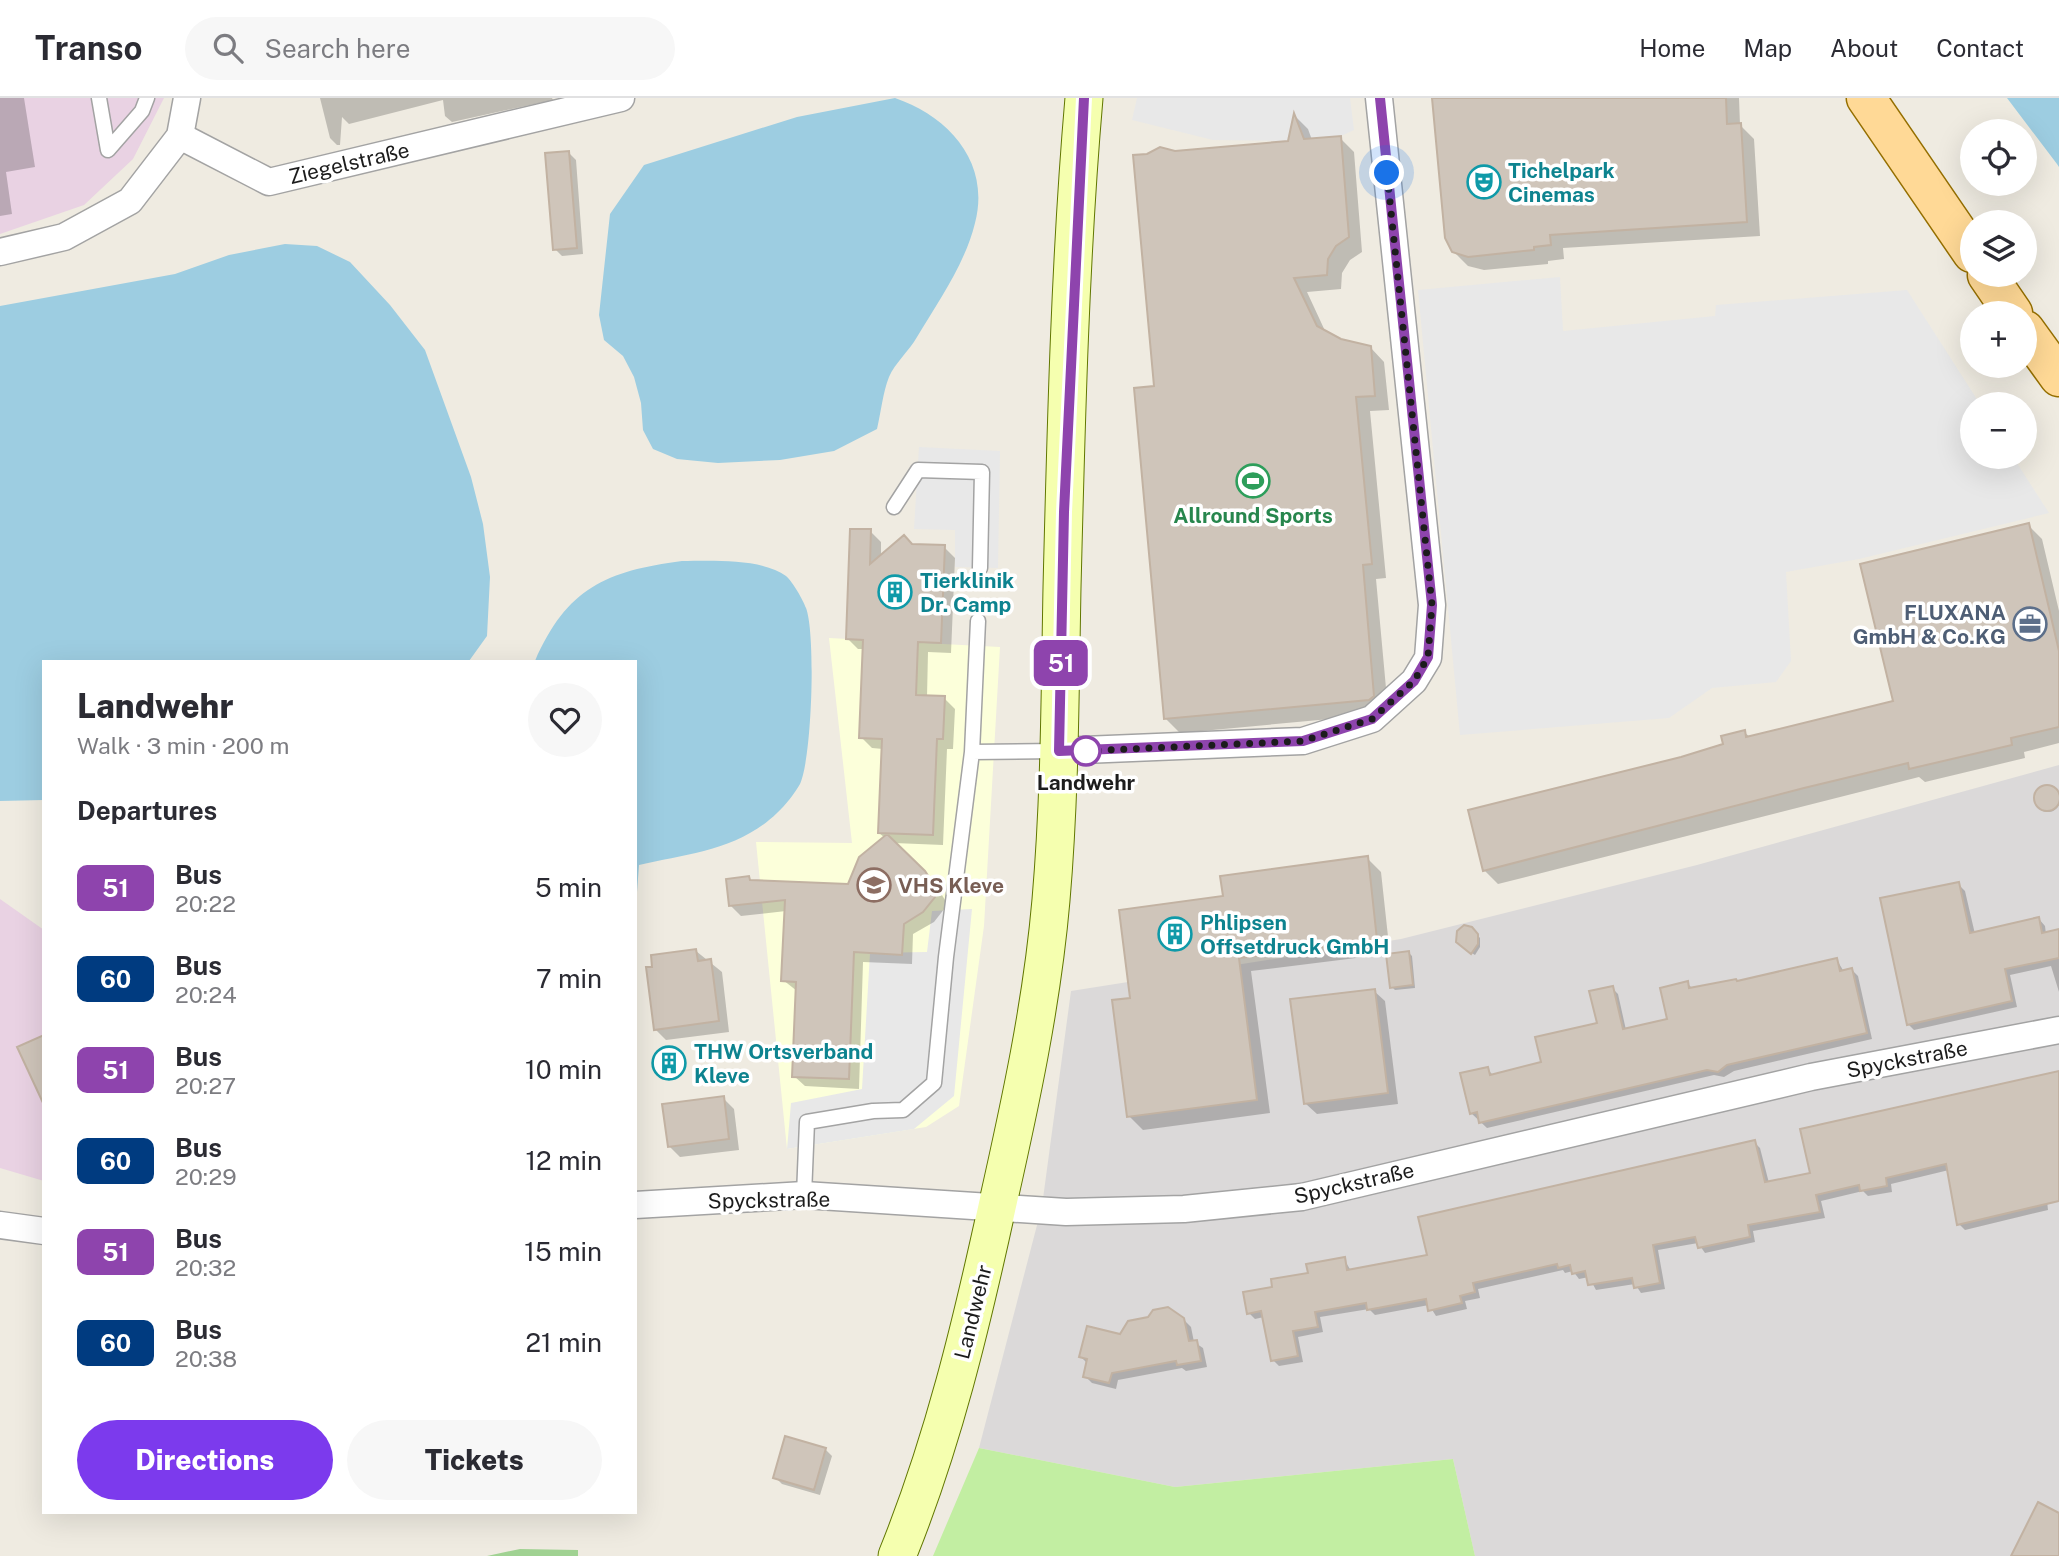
<!DOCTYPE html>
<meta charset="utf-8">
<style>
body{margin:0;font-family:"Public Sans",sans-serif;background:#f7f7f7;color:#2b2b33;height:100vh;display:flex;flex-direction:column;font-size:26px;white-space:nowrap}
*{box-sizing:border-box;margin:0}
p{font-size:23px;color:#7c7c81}
.icon{flex:none;width:38px;height:38px;fill:none;stroke:currentColor;stroke-width:2;stroke-linecap:round;stroke-linejoin:round}
.map{position:relative;flex:1;overflow:hidden}
.details{position:absolute;left:42px;top:562px;width:595px;height:854px;display:flex;flex-direction:column;background:#fff;border-radius:0px;box-shadow:0 7px 28px #0002}
.details>*{flex:none}
.badge{padding:0 14px;border-radius:10px;font-size:24px;line-height:46px}
.fabs{position:absolute;left:1960px;top:21px;display:grid;gap:14px}
.fabs a{display:grid;place-items:center;width:77px;height:77px;border-radius:50%;background:#fff;box-shadow:0 7px 28px #0002;font-size:35px}
.you{position:absolute;width:35px;height:35px;margin:-18px;border:5px solid #fff;border-radius:50%;background:#1a73e8;box-shadow:0 0 0 10px #1a73e833}
.map>.badge{position:absolute;translate:-50% -50%;box-shadow:0 0 0 4px #fff}
h2{padding:0 35px;font-size:26px;line-height:63px}
.round{display:grid;place-items:center;flex:none;width:74px;height:74px;border-radius:37px;background:#f7f7f7}
.head{display:flex;align-items:center;justify-content:space-between;height:119px;padding:0 35px}
h1{font-size:33px;font-weight:800;line-height:52px}
.primary-button{display:flex;gap:14px;margin-top:auto;padding:14px 35px}
.primary-button a{flex:1;height:80px;border-radius:42px;background:#7c3aed;color:#fff;font-size:28px;font-weight:800;line-height:80px;text-align:center}
.primary-button a+a{background:#f7f7f7;color:#2b2b33}
ul{padding:0;list-style:none}
li{display:flex;align-items:center;gap:21px;height:91px;padding:0 35px}
li div{flex:1}
li b{display:block;font-size:26px}
li em{font-style:normal}
li .badge{min-width:77px;font-weight:700;text-align:center}
header{display:flex;align-items:center;gap:42px;box-sizing:border-box;height:98px;padding:0 35px;background:#fff;border-bottom:2px solid #e1e1e2}
header strong{font-size:33px}
nav{display:flex;gap:38px;margin-inline-start:auto;font-size:24px}
.search{width:490px;height:63px;background:#f7f7f7;display:flex;align-items:center;gap:18px;box-sizing:border-box;padding:0 24px;border-radius:38px;color:#7c7c81;font-size:26px}
.map>svg:first-child{display:block}
.residential{fill:#dbd9d9}
.industrial{fill:#e9d2e3}
.education{fill:#fcffda}
.grass{fill:#c2eea2}
.forest{fill:#a0d292}
.parking{fill:#e8e8e8}
.water{fill:#9dcde1}
.shadow{fill:#0003}
.building{fill:#cfc5ba;stroke:#c2b2a2;stroke-width:2}
.lines{fill:none;stroke-linecap:round;stroke-linejoin:round}
.lane-casing{stroke:#a3a3a3;stroke-width:17}
.street-casing{stroke:#a3a3a3;stroke-width:29}
.secondary-casing{stroke:#617700;stroke-width:39}
.primary-casing{stroke:#956f00;stroke-width:41}
.lane{stroke:#fff;stroke-width:14}
.street{stroke:#fff;stroke-width:26}
.secondary{stroke:#f5ffaf;stroke-width:37}
.primary{stroke:#ffd996;stroke-width:38}
.line-casing{stroke:#fff;stroke-width:16}
.line{stroke:#8e44ad;stroke-width:10}
.walk{stroke:#1c1c1c;stroke-width:7;stroke-dasharray:0 12.6}
.stop-dot{fill:#fff;stroke:#8e44ad;stroke-width:3.5}
.labels{text-anchor:middle;dominant-baseline:central;stroke-width:7;stroke-linejoin:round;paint-order:stroke}
.street-label{font-size:21px;fill:#1c1c1c;stroke:#fff}
.culture-label{font-size:21px;font-weight:bold;fill:#0d838f;stroke:#fff;text-anchor:start}
.leisure-label{font-size:21px;font-weight:bold;fill:#27864d;stroke:#fff}
.service-label{font-size:21px;font-weight:bold;fill:#4e5e75;stroke:#fff;text-anchor:end}
.stop-label{font-size:21px;font-weight:bold;fill:#1c1c1c;stroke:#fff}
.education-label{font-size:21px;font-weight:bold;fill:#785e54;stroke:#fff;text-anchor:start}
</style>
<header>
<strong>Transo</strong>
<div class="search"><svg class="icon" aria-label="search" viewBox="0 0 24 24"><circle cx="10" cy="10" r="6"/><path d="M15 15l6 6"/></svg>Search here</div>
<nav><a>Home</a><a>Map</a><a>About</a><a>Contact</a></nav>
</header>
<div class="map">
<svg width="2059" height="1458" viewBox="0 0 2059 1458">
<rect width="100%" height="100%" fill="#efebe1"/>
<!-- residential -->
<path class="residential" d="M 2059,667 L 2059,1458 L 1475,1458 L 1453,1361 L 1175,1389 L 979,1350 L 1042,1108 L 1071,893 L 1401,841 L 1697,767 Z"/>
<!-- industrial -->
<path class="industrial" d="M 0,0 L 164,0 L 133,61 L 84,107 L 0,136 Z
M 0,801 L 44,832 L 44,1083 L 0,1070 Z"/>
<!-- education -->
<path class="education" d="M 829,540 L 1000,549 L 984,828 L 959,1008 L 926,1029 L 787,1051 L 756,744 L 852,745 Z"/>
<!-- grass -->
<path class="grass" d="M 979,1350 L 1175,1389 L 1453,1361 L 1475,1458 L 933,1458 Z"/>
<!-- forest -->
<path class="forest" d="M 520,1451 L 578,1452 L 578,1458 L 487,1458 Z"/>
<!-- parking -->
<path class="parking" d="M 1137,0 L 1350,0 L 1354,32 L 1341,38 L 1304,41 L 1302,35 L 1296,33 L 1288,43 L 1213,42 L 1132,22 Z
M 1560,179 L 1563,233 L 1715,218 L 1716,207 L 1907,192 L 1980,306 L 1972,306 L 1972,359 L 2013,359 L 2049,415 L 1859,461 L 1786,474 L 1791,563 L 1776,584 L 1712,590 L 1669,620 L 1460,637 L 1418,192 Z
M 919,349 L 1000,353 L 998,470 L 955,469 L 955,432 L 914,431 Z
M 972,811 L 954,998 L 914,1031 L 787,1051 L 791,1005 L 862,991 L 870,855 L 927,854 L 932,813 Z"/>
<!-- water -->
<path class="water" d="M 895,0 C 948,18 991,64 975,125 C 965,166 938,204 917,239 C 909,253 895,265 889,279 C 883,294 881,314 877,331 L 834,353 L 780,362 L 718,365 L 677,361 L 653,351 L 643,332 L 641,305 L 634,279 L 623,258 L 604,242 L 599,217 L 610,116 L 644,67 L 797,19 Z
M 2007,0 L 2059,0 L 2059,69 L 2057,66 Z
M 285,146 L 317,148 L 350,164 L 390,207 L 425,252 L 471,379 L 483,426 L 490,479 L 487,538 L 469,563 L 44,564 L 44,702 L 0,703 L 0,208 L 175,176 L 229,157 Z
M 682,463 C 711,463 762,460 786,478 C 793,484 803,502 806,510 C 816,536 812,660 800,686 C 795,695 785,708 777,715 C 739,752 687,756 639,767 L 635,821 L 635,564 L 535,563 C 567,490 606,473 682,463 Z"/>
<!-- shadow -->
<path class="shadow" d="M 0,0 L 24,0 L 35,69 L 6,74 L 12,116 L 0,118 Z
M 320,0 L 552,0 L 553,2 L 452,24 L 445,18 L 443,2 L 349,26 L 342,19 L 340,47 L 337,47 L 330,40 Z
M 1434,0 L 1739,0 L 1740,27 L 1754,41 L 1760,138 L 1563,150 L 1564,161 L 1548,163 L 1548,166 L 1484,172 L 1468,168 L 1453,153 Z
M 1295,18 L 1308,31 L 1312,42 L 1340,40 L 1354,54 L 1362,154 L 1350,162 L 1342,175 L 1341,191 L 1307,194 L 1326,235 L 1341,243 L 1370,249 L 1384,264 L 1389,312 L 1370,313 L 1386,480 L 1376,481 L 1388,612 L 1384,616 L 1180,635 L 1166,621 L 1156,290 L 1175,55 L 1290,44 Z
M 569,55 L 576,62 L 583,156 L 562,158 L 555,151 Z
M 2028,427 L 2042,441 L 2059,513 L 2059,645 L 2024,654 L 2025,660 L 1925,684 L 1919,679 L 1498,786 L 1485,773 L 1470,713 L 1681,660 L 1725,647 L 1744,634 L 1750,639 L 1895,604 Z
M 870,433 L 881,444 L 881,460 L 913,448 L 944,449 L 955,460 L 951,555 L 928,554 L 927,599 L 944,600 L 955,611 L 953,651 L 947,651 L 943,747 L 894,745 L 935,786 L 945,802 L 945,810 L 934,824 L 913,836 L 912,866 L 863,864 L 859,991 L 805,988 L 794,978 L 797,893 L 783,882 L 786,813 L 741,818 L 730,807 L 749,780 L 753,784 L 849,788 L 885,740 L 879,735 L 883,651 L 872,650 L 861,639 L 864,551 L 858,551 L 847,540 Z
M2036 702a12 12 0 1 1 24 0a12 12 0 1 1-24 0Z
M 1367,760 L 1381,774 L 1390,857 L 1409,855 L 1412,858 L 1415,890 L 1395,892 L 1392,889 L 1388,856 L 1251,873 L 1270,1015 L 1143,1032 L 1129,1018 L 1132,901 L 1225,800 Z
M 1958,786 L 1965,793 L 1975,836 L 2039,821 L 2045,828 L 2046,836 L 2059,833 L 2059,894 L 2051,868 L 2010,877 L 2017,909 L 1914,932 L 1908,926 Z
M 1471,830 L 1480,840 L 1480,849 L 1475,857 L 1462,849 Z
M 696,853 L 722,874 L 729,934 L 666,942 L 655,931 L 654,870 Z
M 1837,862 L 1844,874 L 1852,872 L 1858,878 L 1872,941 L 1734,973 L 1724,979 L 1714,977 L 1487,1030 L 1471,1015 L 1487,971 L 1494,978 L 1543,966 L 1599,926 L 1612,890 L 1618,896 L 1626,932 L 1669,922 L 1687,885 L 1693,891 L 1738,885 Z
M 1374,893 L 1385,903 L 1398,1006 L 1317,1016 L 1306,1006 Z
M 2059,975 L 2059,1100 L 2047,1103 L 2048,1112 L 1965,1132 L 1959,1126 L 1949,1072 L 1891,1086 L 1892,1094 L 1868,1098 L 1863,1093 L 1821,1103 L 1825,1120 L 1753,1133 L 1755,1144 L 1705,1155 L 1698,1145 L 1658,1152 L 1665,1191 L 1641,1195 L 1635,1186 L 1596,1192 L 1589,1179 L 1579,1181 L 1573,1173 L 1565,1175 L 1563,1172 L 1478,1191 L 1480,1200 L 1465,1203 L 1467,1211 L 1436,1218 L 1429,1207 L 1375,1217 L 1369,1211 L 1320,1219 L 1323,1234 L 1298,1239 L 1303,1264 L 1279,1268 L 1273,1262 L 1264,1219 L 1255,1221 L 1249,1215 L 1274,1190 L 1344,1161 L 1351,1173 L 1429,1158 L 1754,1044 L 1760,1050 L 1769,1085 L 1812,1076 Z
M 723,1000 L 734,1011 L 739,1052 L 680,1059 L 669,1048 Z
M 1183,1221 L 1191,1229 L 1194,1244 L 1203,1250 L 1207,1269 L 1186,1273 L 1182,1270 L 1118,1282 L 1116,1291 L 1092,1285 L 1085,1278 L 1088,1266 L 1081,1259 L 1121,1238 Z
M 825,1351 L 832,1358 L 820,1397 L 782,1386 L 775,1379 Z"/>
<!-- building -->
<path class="building" d="M 1432,0 L 1726,0 L 1727,26 L 1741,25 L 1747,124 L 1550,137 L 1551,147 L 1534,149 L 1534,152 L 1468,159 L 1452,154 L 1445,140 Z
M 1294,15 L 1304,41 L 1341,38 L 1349,139 L 1336,148 L 1328,161 L 1327,177 L 1294,180 L 1317,228 L 1341,241 L 1371,248 L 1375,298 L 1356,299 L 1372,466 L 1363,467 L 1374,598 L 1369,602 L 1164,621 L 1134,290 L 1154,288 L 1133,57 L 1147,56 L 1160,49 L 1175,53 L 1288,43 Z
M 569,53 L 577,150 L 553,152 L 545,55 Z
M 2029,425 L 2059,553 L 2059,629 L 2011,640 L 2012,647 L 1909,671 L 1908,665 L 1804,690 L 1483,773 L 1468,712 L 1681,659 L 1723,646 L 1721,638 L 1745,632 L 1746,639 L 1893,603 L 1860,466 Z
M 850,431 L 871,431 L 870,466 L 904,437 L 912,446 L 945,447 L 941,545 L 918,544 L 916,597 L 945,598 L 943,641 L 937,641 L 933,737 L 878,735 L 882,641 L 859,640 L 863,542 L 846,541 Z
M2034 700a13 13 0 1 1 26 0a13 13 0 1 1-26 0Z
M 887,736 L 925,773 L 936,790 L 935,799 L 923,814 L 904,826 L 902,857 L 854,854 L 849,981 L 792,979 L 796,884 L 781,883 L 785,802 L 729,808 L 726,781 L 749,778 L 750,782 L 848,786 L 859,759 Z
M 1368,758 L 1377,842 L 1239,860 L 1257,1002 L 1127,1019 L 1112,902 L 1130,900 L 1119,812 L 1223,798 L 1220,778 Z
M 1959,784 L 1970,835 L 2039,819 L 2042,835 L 2059,831 L 2059,860 L 2005,871 L 2012,903 L 1907,927 L 1880,800 Z
M 1464,827 L 1472,829 L 1478,836 L 1478,846 L 1471,856 L 1456,844 L 1457,833 Z
M 696,851 L 698,863 L 711,861 L 719,923 L 654,932 L 646,869 L 652,869 L 651,857 Z
M 1409,853 L 1413,887 L 1390,890 L 1386,856 Z
M 1837,860 L 1840,873 L 1852,870 L 1867,935 L 1727,967 L 1718,974 L 1707,972 L 1479,1025 L 1477,1014 L 1470,1016 L 1460,975 L 1488,969 L 1490,977 L 1541,964 L 1535,939 L 1597,925 L 1589,893 L 1613,888 L 1623,931 L 1667,921 L 1660,890 L 1688,883 L 1689,890 L 1736,881 L 1737,883 Z
M 1375,891 L 1388,995 L 1304,1006 L 1290,901 Z
M 44,937 L 44,1007 L 17,949 Z
M 2059,973 L 2059,1103 L 1957,1127 L 1946,1066 L 1886,1080 L 1887,1088 L 1860,1093 L 1859,1087 L 1816,1097 L 1820,1114 L 1748,1127 L 1750,1139 L 1698,1150 L 1695,1139 L 1653,1147 L 1660,1185 L 1634,1190 L 1632,1180 L 1588,1187 L 1585,1173 L 1572,1176 L 1570,1167 L 1558,1170 L 1557,1166 L 1473,1185 L 1475,1194 L 1460,1198 L 1462,1205 L 1428,1213 L 1426,1201 L 1367,1212 L 1366,1205 L 1315,1214 L 1318,1229 L 1293,1233 L 1298,1258 L 1271,1263 L 1261,1213 L 1247,1216 L 1243,1194 L 1272,1189 L 1271,1181 L 1308,1175 L 1306,1166 L 1345,1159 L 1347,1172 L 1427,1157 L 1418,1119 L 1755,1042 L 1765,1084 L 1810,1075 L 1800,1031 Z
M 724,998 L 729,1041 L 668,1049 L 662,1006 Z
M 1168,1209 L 1184,1220 L 1189,1243 L 1197,1242 L 1201,1263 L 1177,1267 L 1176,1263 L 1112,1275 L 1109,1285 L 1083,1279 L 1087,1261 L 1079,1259 L 1087,1228 L 1120,1236 L 1128,1223 L 1148,1219 L 1153,1212 Z
M 785,1338 L 826,1350 L 814,1392 L 773,1380 Z
M 2038,1404 L 2059,1415 L 2059,1458 L 2011,1458 Z"/>
<g class="lines">
<defs>
<path id="lane" d="M 99,0 L 108,52 L 142,13 L 147,0
M 894,409 L 918,372 L 982,374 L 980,470
M 972,654 L 1058,653
M 804,1097 L 807,1024 L 873,1013 L 903,1012 L 934,985 L 946,859 L 972,654 L 978,523"/>
<path id="street" d="M 180,38 L 187,0
M 0,154 L 64,139 L 130,103 L 180,38 L 269,84 L 621,0
M 1059,653 L 1303,643 L 1372,621 L 1414,583 L 1428,560 L 1432,507 L 1379,0
M 635,1107 L 804,1097 L 1066,1114 L 1184,1111 L 1302,1099 L 1811,979 L 2059,932
M 0,1127 L 44,1133"/>
<path id="secondary" d="M 897,1458 C 943,1345 971,1228 997,1109 C 1020,1007 1042,906 1051,802 C 1060,698 1060,594 1062,490 C 1066,329 1070,160 1084,0"/>
<path id="primary" d="M 1866,0 L 1972,155
M 1987,177 L 2013,215
M 2025,232 L 2059,279"/>
</defs>
<!-- lane casing -->
<use href="#lane" class="lane-casing"/>
<!-- street casing -->
<use href="#street" class="street-casing"/>
<!-- secondary casing -->
<use href="#secondary" class="secondary-casing"/>
<!-- primary casing -->
<use href="#primary" class="primary-casing"/>
<!-- lane -->
<use href="#lane" class="lane"/>
<!-- street -->
<use href="#street" class="street"/>
<!-- secondary -->
<use href="#secondary" class="secondary"/>
<!-- primary -->
<use href="#primary" class="primary"/>
</g>
<g class="lines">
<defs>
<path id="line" d="M 1084,0 L 1064,414 L 1059,653 L 1303,643 L 1372,621 L 1414,583 L 1428,559 L 1432,507 L 1380,0"/>
</defs>
<!-- line casing -->
<use href="#line" class="line-casing"/>
<!-- line -->
<use href="#line" class="line"/>
<!-- walk -->
<path class="walk" d="M 1086,653 L 1303,643 L 1372,621 L 1414,583 L 1428,559 L 1432,507 L 1387,75"/>
</g>
<!-- icons -->
<defs>
<symbol id="theatre-ring" viewBox="-11 -11 22 22"><circle r="9.5" fill="#fff" stroke="#0f9aa8" stroke-width="1.5"/><path d="M-5-5.5Q0-4 5-5.5V0Q5 5 0 6Q-5 5-5 0ZM-3.3-2.5H-1v1.5H-3.3ZM1-2.5H3.3v1.5H1ZM-2.8 1Q0 5.5 2.8 1Z" fill="#0f9aa8"/></symbol>
<symbol id="stadium-ring" viewBox="-11 -11 22 22"><circle r="9.5" fill="#fff" stroke="#2e9e5b" stroke-width="1.5"/><path d="M0-5a6.5 5 0 1 0 0 10a6.5 5 0 1 0 0-10ZM-3.5-1.8h7v3.6h-7Z" fill="#2e9e5b"/></symbol>
<symbol id="building-ring" viewBox="-11 -11 22 22"><circle r="9.5" fill="#fff" stroke="#0f9aa8" stroke-width="1.5"/><path d="M-4-6H4V6H1V3H-1V6H-4ZM-2.5-4.3h1.7v1.8h-1.7ZM.8-4.3h1.7v1.8H.8ZM-2.5-1h1.7V.8h-1.7ZM.8-1h1.7V.8H.8Z" fill="#0f9aa8"/></symbol>
<symbol id="office-ring" viewBox="-11 -11 22 22"><circle r="9.5" fill="#fff" stroke="#5c6f8a" stroke-width="1.5"/><path d="M-6-3h4V-5.5h4V-3h4V5H-6ZM-1-4.5V-3h2v-1.5ZM-6 0V1H6V0Z" fill="#5c6f8a"/></symbol>
<symbol id="university-ring" viewBox="-11 -11 22 22"><circle r="9.5" fill="#fff" stroke="#8d6e63" stroke-width="1.5"/><path d="M0-5L7-2L0 1L-7-2ZM-4 1L0 2.5L4 1V4Q0 6-4 4Z" fill="#8d6e63"/></symbol>
</defs>
<g fill-rule="evenodd">
<use href="#theatre-ring" x="1465" y="65" width="38" height="38"/>
<use href="#stadium-ring" x="1234" y="364" width="38" height="38"/>
<use href="#building-ring" x="876" y="475" width="38" height="38"/>
<use href="#office-ring" x="2011" y="507" width="38" height="38"/>
<use href="#university-ring" x="855" y="768" width="38" height="38"/>
<use href="#building-ring" x="1156" y="817" width="38" height="38"/>
<use href="#building-ring" x="650" y="946" width="38" height="38"/>
</g>
<!-- markers -->
<circle class="stop-dot" cx="1086" cy="653" r="14"/>
<g class="labels">
<!-- street labels -->
<g class="street-label">
<text transform="translate(349 65) rotate(-13)">Ziegelstraße</text>
<text transform="translate(1907 961) rotate(-11)">Spyckstraße</text>
<text transform="translate(1354 1085) rotate(-13)">Spyckstraße</text>
<text transform="translate(769 1102) rotate(-1)">Spyckstraße</text>
<text transform="translate(973 1214) rotate(-76)">Landwehr</text>
</g>
<!-- culture labels -->
<g class="culture-label">
<text x="1508" y="72">Tichelpark<tspan x="1508" dy="24">Cinemas</tspan></text>
<text x="920" y="482">Tierklinik<tspan x="920" dy="24">Dr. Camp</tspan></text>
<text x="1200" y="824">Phlipsen<tspan x="1200" dy="24">Offsetdruck GmbH</tspan></text>
<text x="694" y="953">THW Ortsverband<tspan x="694" dy="24">Kleve</tspan></text>
</g>
<!-- leisure labels -->
<g class="leisure-label">
<text x="1253" y="417">Allround Sports</text>
</g>
<!-- service labels -->
<g class="service-label">
<text x="2006" y="514">FLUXANA<tspan x="2006" dy="24">GmbH &amp; Co.KG</tspan></text>
</g>
<!-- stop labels -->
<g class="stop-label">
<text x="1086" y="684">Landwehr</text>
</g>
<!-- education labels -->
<g class="education-label">
<text x="898" y="787">VHS Kleve</text>
</g>
</g>
</svg>
<div class="fabs">
<a><svg class="icon" aria-label="locate" viewBox="0 0 24 24"><circle cx="12" cy="12" r="6"/><path d="M12 2v4M12 18v4M2 12h4M18 12h4"/></svg></a>
<a><svg class="icon" aria-label="layers" viewBox="0 0 24 24"><path d="M12 4l9 5-9 5-9-5zM3 14l9 5 9-5"/></svg></a>
<a>+</a>
<a>−</a>
</div>
<div class="you" style="left:1387px;top:75px"></div>
<b class="badge" style="left:1061px;top:565px;background:#8e44ad;color:#fff">51</b>
<section class="details">
<div class="head"><div><h1>Landwehr</h1><p>Walk · 3 min · 200 m</p></div><a class="round"><svg class="icon" aria-label="heart" viewBox="0 0 24 24"><path d="M12 20l-8-8c-3-5 5-10 8-4 3-6 11-1 8 4z"/></svg></a></div>
<h2>Departures</h2>
<ul>
<li><span class="badge" style="background:#8e44ad;color:#fff">51</span><div><b>Bus</b><p>20:22</p></div><em>5 min</em></li>
<li><span class="badge" style="background:#003b80;color:#fff">60</span><div><b>Bus</b><p>20:24</p></div><em>7 min</em></li>
<li><span class="badge" style="background:#8e44ad;color:#fff">51</span><div><b>Bus</b><p>20:27</p></div><em>10 min</em></li>
<li><span class="badge" style="background:#003b80;color:#fff">60</span><div><b>Bus</b><p>20:29</p></div><em>12 min</em></li>
<li><span class="badge" style="background:#8e44ad;color:#fff">51</span><div><b>Bus</b><p>20:32</p></div><em>15 min</em></li>
<li><span class="badge" style="background:#003b80;color:#fff">60</span><div><b>Bus</b><p>20:38</p></div><em>21 min</em></li>
</ul>
<div class="primary-button"><a>Directions</a><a>Tickets</a></div>
</section>
</div>
